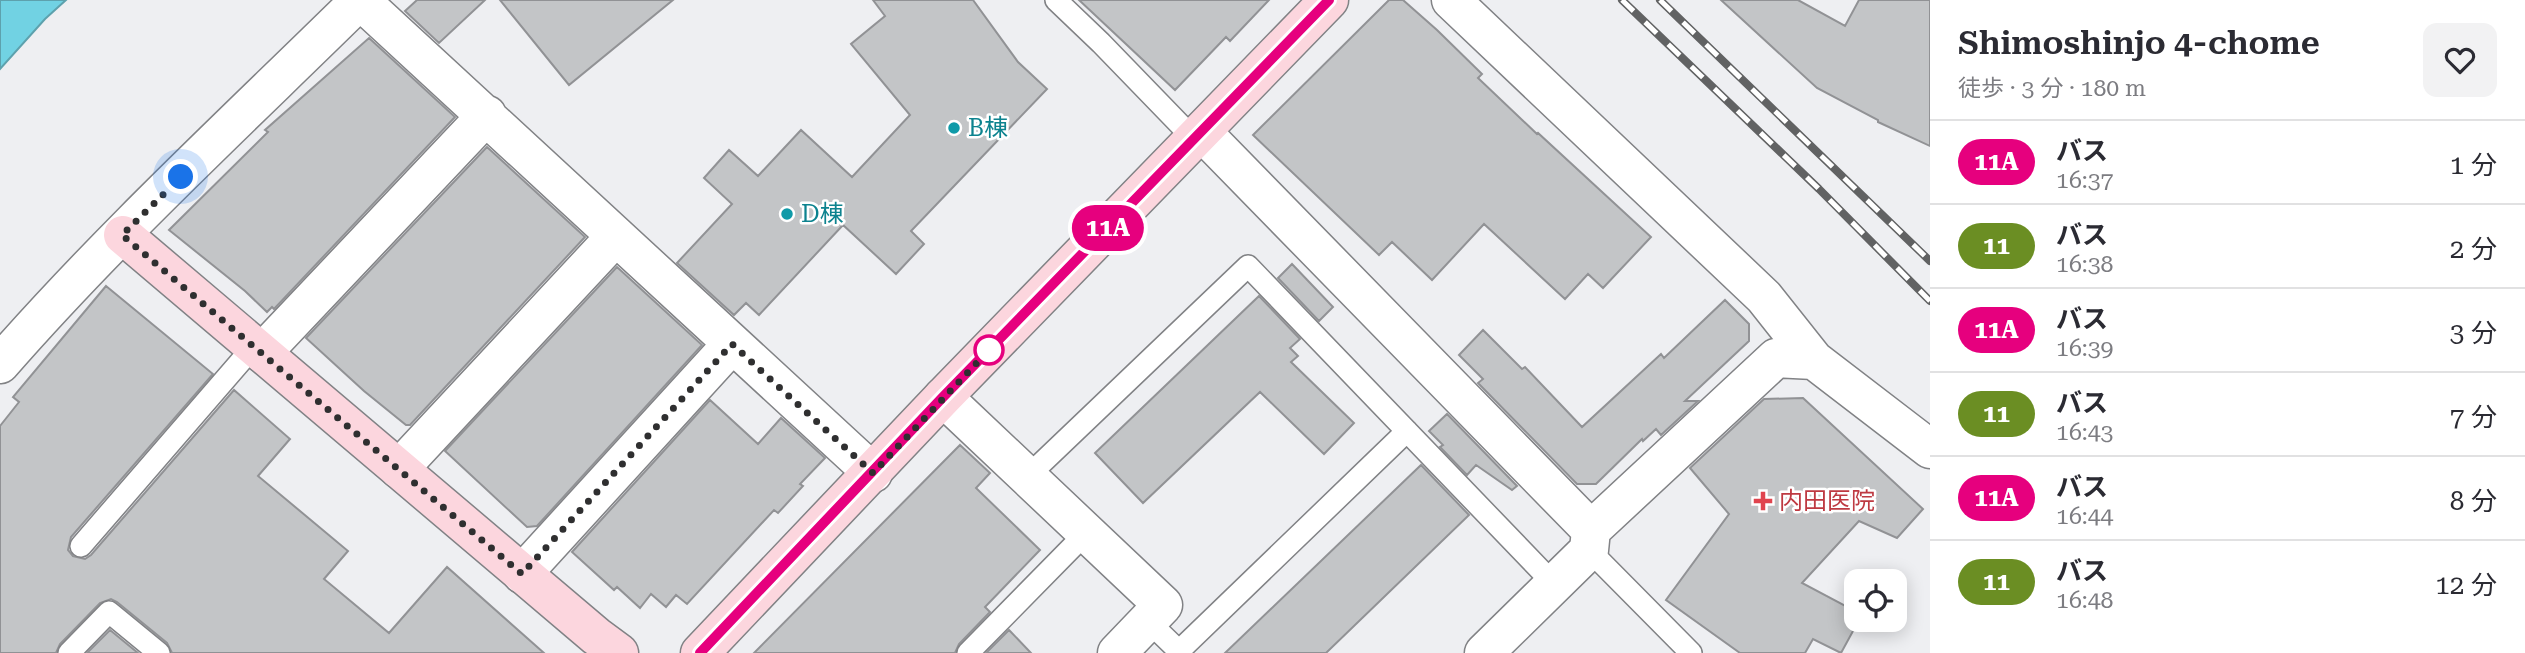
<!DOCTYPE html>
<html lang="ja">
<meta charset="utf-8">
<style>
body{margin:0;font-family:"Roboto Serif","Noto Sans JP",serif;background:#f2f2f3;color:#2b2b33;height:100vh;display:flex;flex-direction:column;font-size:26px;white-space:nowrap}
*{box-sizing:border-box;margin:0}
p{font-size:23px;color:#7c7c81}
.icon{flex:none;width:38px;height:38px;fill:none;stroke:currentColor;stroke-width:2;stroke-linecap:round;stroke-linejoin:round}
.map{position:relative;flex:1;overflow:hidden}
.details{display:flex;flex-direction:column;background:#fff;width:595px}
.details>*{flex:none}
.badge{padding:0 14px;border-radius:23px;font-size:24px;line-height:46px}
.tools{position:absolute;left:1844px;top:569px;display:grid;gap:14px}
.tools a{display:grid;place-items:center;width:63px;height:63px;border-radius:14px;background:#fff;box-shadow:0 4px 18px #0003;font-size:35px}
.you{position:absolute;width:35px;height:35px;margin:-18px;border:5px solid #fff;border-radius:50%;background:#1a73e8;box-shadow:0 0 0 10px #1a73e833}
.map>.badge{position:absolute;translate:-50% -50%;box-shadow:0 0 0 4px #fff}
.round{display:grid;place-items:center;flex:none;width:74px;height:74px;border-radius:14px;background:#f2f2f3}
.overview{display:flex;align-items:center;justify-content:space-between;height:119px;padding:0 28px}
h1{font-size:33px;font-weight:600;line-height:52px}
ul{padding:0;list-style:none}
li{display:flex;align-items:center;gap:21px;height:84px;padding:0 28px;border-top:2px solid #e1e1e2}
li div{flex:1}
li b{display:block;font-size:26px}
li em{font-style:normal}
li .badge{min-width:77px;font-weight:700;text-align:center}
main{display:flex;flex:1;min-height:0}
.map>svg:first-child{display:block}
.water{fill:#71d2e3;stroke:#5da1ad;stroke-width:2}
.building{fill:#c3c5c7;stroke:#919295;stroke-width:2}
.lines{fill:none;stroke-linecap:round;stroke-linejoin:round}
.lane-casing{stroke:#818285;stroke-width:24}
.street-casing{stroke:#818285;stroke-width:41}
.secondary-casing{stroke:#818285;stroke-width:41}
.lane{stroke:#fff;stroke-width:21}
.street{stroke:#fff;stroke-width:38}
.secondary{stroke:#fcd6de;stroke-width:38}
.rail-casing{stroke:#616263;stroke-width:8}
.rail{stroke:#fff;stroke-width:5;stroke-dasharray:16;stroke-linecap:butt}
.line-casing{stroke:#fff;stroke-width:16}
.line{stroke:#e6007e;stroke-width:10}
.walk{stroke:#2f2f30;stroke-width:7;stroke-dasharray:0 12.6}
.culture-dot{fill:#0f9aa8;stroke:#fff;stroke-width:2.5}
.stop-dot{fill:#fff;stroke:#e6007e;stroke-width:3.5}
.health-dot{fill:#e0444e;stroke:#fff;stroke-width:2.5}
.labels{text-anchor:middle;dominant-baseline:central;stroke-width:5;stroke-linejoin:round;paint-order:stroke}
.culture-label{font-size:24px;fill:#0d838f;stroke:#fff;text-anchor:start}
.health-label{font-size:24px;fill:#be3a42;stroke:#fff;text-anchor:start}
</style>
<main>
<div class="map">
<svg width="1930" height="653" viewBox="0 0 1930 653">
<rect width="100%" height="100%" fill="#eeeff2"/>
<!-- water -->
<path class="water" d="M 0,0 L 66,0 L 45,19 L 0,69 Z"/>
<!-- building -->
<path class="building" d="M 417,0 L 485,0 L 439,43 L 405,11 Z
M 500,0 L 673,0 L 569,85 Z
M 873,0 L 973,0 L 1018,62 L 1047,89 L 911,231 L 924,244 L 896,274 L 843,225 L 759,315 L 746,303 L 734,315 L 677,263 L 732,204 L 704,178 L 729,150 L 758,176 L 801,130 L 852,177 L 910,115 L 851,44 L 885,16 Z
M 1079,0 L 1269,0 L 1230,41 L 1226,37 L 1175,90 Z
M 1389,0 L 1403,0 L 1437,30 L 1482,74 L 1478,78 L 1537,134 L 1538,133 L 1651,237 L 1603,288 L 1588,274 L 1565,299 L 1484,224 L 1432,280 L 1392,242 L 1379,255 L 1253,135 Z
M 1721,0 L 1798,0 L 1845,26 L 1859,0 L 1930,0 L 1930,146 L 1878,122 L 1878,120 L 1817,88 Z
M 369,38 L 455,117 L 274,309 L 272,307 L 267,312 L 245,291 L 169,230 L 268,132 L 265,130 Z
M 487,147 L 585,237 L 410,425 L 406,425 L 364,391 L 306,338 Z
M 1292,264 L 1333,307 L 1319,321 L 1278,278 Z
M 617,267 L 702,345 L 537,526 L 527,527 L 445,451 Z
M 106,286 L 213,374 L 71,537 L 68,550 L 73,556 L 85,559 L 91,555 L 234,390 L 290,439 L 258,476 L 348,551 L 324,579 L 389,633 L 447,567 L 544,653 L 172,653 L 167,643 L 117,602 L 111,599 L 100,603 L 60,644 L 56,653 L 0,653 L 0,426 L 19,402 L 13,397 Z
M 1259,296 L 1300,339 L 1290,348 L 1298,356 L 1291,362 L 1354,423 L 1324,454 L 1260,392 L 1143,503 L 1095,453 Z
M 1725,300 L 1749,324 L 1749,341 L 1685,401 L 1698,401 L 1661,435 L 1656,429 L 1643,441 L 1642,439 L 1596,484 L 1577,484 L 1478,383 L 1483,379 L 1459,355 L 1483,330 L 1522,369 L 1525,367 L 1582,427 L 1661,354 L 1664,358 Z
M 1803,398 L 1923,509 L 1897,538 L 1859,521 L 1802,583 L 1857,612 L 1857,620 L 1859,620 L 1841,653 L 1813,639 L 1805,653 L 1740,653 L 1666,600 L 1729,514 L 1690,468 L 1764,399 Z
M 710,400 L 758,444 L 781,418 L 825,458 L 800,484 L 803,486 L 778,513 L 774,510 L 687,604 L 676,595 L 666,607 L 651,594 L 640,608 L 617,587 L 614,590 L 572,552 Z
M 1447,414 L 1517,486 L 1512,490 L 1476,465 L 1467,475 L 1440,447 L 1443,445 L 1429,431 Z
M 960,445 L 990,473 L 976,488 L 1040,550 L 985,607 L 990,612 L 959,644 L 955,653 L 754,653 Z
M 1421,465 L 1469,515 L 1326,653 L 1225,653 Z
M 110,630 L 138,653 L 87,653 Z
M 1009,630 L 1031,653 L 986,653 Z"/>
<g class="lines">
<defs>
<path id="lane" d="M 1056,0 L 1101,43 L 1194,139
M 1028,476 L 1248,266 L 1554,584
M 81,546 L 254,346
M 1589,550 L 1691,653
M 1148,621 L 1179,651 L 1177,653
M 1179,651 L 1407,431
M 69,653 L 109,612 L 159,653
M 968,653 L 1087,532"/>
<path id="street" d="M 1451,0 L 1764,297 L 1814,360 L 1930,449
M 1202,132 L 1591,530
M 262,353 L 487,115
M 0,364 C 112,236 239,119 360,0 L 873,473
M 943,397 L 1163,605 L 1117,653
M 399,469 L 616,236
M 522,574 L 732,344
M 1484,653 L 1589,550 L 1591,530 L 1776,358 L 1814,360"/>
<path id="secondary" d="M 123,235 L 596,636 L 619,653
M 700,653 L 943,397 L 1329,0"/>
</defs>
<!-- lane casing -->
<use href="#lane" class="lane-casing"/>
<!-- street casing -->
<use href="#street" class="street-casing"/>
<!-- secondary casing -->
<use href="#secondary" class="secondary-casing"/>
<!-- lane -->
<use href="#lane" class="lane"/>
<!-- street -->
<use href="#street" class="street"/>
<!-- secondary -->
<use href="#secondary" class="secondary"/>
<defs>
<path id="rail" d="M 1622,0 L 1819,189 L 1930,301
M 1660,0 L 1930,261"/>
</defs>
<!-- rail casing -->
<use href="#rail" class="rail-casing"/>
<!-- rail -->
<use href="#rail" class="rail"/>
</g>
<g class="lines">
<defs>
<path id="line" d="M 700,653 L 943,397 L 1329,0"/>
</defs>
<!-- line casing -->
<use href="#line" class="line-casing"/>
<!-- line -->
<use href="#line" class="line"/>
<!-- walk -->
<path class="walk" d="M 181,177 L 122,235 L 522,574 L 732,344 L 873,473 L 989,350"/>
</g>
<!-- markers -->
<g class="culture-dot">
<circle cx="954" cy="128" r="7"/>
<circle cx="787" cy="214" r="7"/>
</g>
<circle class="stop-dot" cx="989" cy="350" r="14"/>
<path class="health-dot" d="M1759.5 490.5h7v7h7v7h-7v7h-7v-7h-7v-7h7z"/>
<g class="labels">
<!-- culture labels -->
<g class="culture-label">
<text x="968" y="128">B棟</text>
<text x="801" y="214">D棟</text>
</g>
<!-- health labels -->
<g class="health-label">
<text x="1779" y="501">内田医院</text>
</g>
</g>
</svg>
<div class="tools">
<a><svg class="icon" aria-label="locate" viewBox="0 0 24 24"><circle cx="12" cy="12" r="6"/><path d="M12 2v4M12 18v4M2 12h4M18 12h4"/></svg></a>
</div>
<div class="you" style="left:181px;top:177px"></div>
<b class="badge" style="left:1108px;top:228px;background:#e6007e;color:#fff">11A</b>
</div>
<section class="details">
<div class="overview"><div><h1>Shimoshinjo 4-chome</h1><p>徒歩 · 3 分 · 180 m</p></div><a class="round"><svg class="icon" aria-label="heart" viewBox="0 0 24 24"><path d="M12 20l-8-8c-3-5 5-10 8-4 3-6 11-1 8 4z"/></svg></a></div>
<ul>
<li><span class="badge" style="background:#e6007e;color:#fff">11A</span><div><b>バス</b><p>16:37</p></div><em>1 分</em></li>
<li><span class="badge" style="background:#6b8e23;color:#fff">11</span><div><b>バス</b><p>16:38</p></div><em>2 分</em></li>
<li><span class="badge" style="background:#e6007e;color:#fff">11A</span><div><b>バス</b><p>16:39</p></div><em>3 分</em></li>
<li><span class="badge" style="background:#6b8e23;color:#fff">11</span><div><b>バス</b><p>16:43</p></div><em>7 分</em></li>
<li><span class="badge" style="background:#e6007e;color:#fff">11A</span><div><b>バス</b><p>16:44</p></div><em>8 分</em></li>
<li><span class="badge" style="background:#6b8e23;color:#fff">11</span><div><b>バス</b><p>16:48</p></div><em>12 分</em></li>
</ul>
</section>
</main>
